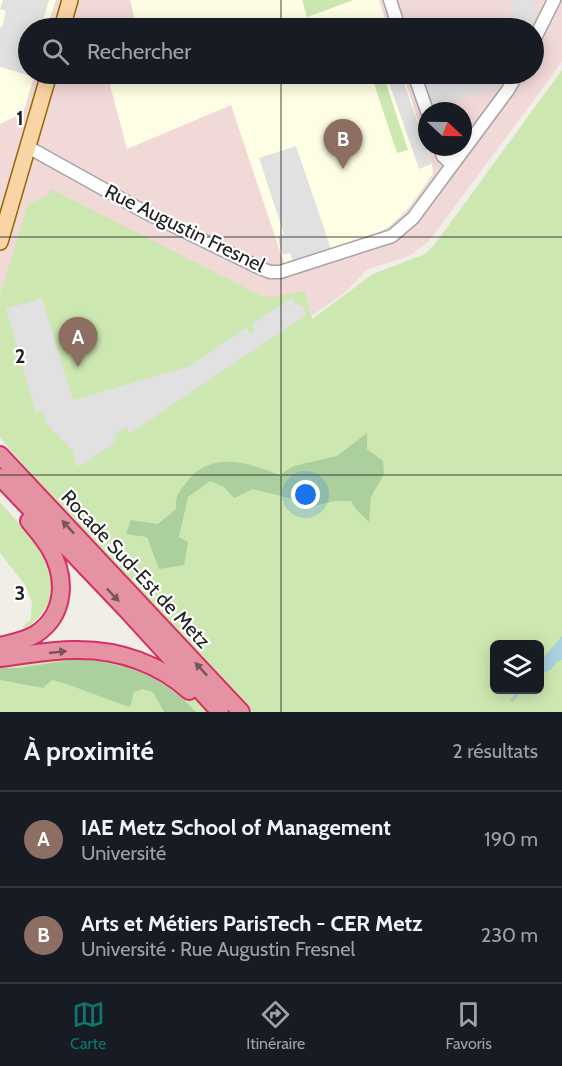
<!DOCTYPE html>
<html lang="fr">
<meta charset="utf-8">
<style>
:root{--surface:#171b24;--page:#20242c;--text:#f1f3f6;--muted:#9ea1a6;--line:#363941;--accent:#0f766e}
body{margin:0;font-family:Cabin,sans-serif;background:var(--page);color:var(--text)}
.controls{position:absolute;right:18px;bottom:18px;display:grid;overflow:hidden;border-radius:9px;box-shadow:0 3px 15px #0003}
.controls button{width:54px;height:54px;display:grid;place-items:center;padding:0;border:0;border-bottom:2px solid var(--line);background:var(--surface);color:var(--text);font:30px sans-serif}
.compass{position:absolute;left:418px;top:102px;width:54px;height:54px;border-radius:50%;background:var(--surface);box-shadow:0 3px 15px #0003;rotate:112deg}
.you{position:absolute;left:306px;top:495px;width:21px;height:21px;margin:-15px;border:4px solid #fff;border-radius:50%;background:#1a73e8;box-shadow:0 0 0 9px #1a73e833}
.badge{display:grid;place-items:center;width:39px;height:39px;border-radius:50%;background:var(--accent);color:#fff;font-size:20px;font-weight:700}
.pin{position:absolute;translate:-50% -50px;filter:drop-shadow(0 2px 3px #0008)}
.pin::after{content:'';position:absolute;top:32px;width:21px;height:18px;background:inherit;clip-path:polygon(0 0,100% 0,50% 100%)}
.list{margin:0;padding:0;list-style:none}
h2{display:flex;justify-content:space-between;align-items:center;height:78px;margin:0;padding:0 24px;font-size:26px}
h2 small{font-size:20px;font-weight:400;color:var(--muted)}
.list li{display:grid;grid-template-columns:39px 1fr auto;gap:18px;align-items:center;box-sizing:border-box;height:96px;padding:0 24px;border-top:2px solid var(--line)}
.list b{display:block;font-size:22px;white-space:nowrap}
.list p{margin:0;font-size:20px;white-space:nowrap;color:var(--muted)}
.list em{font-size:20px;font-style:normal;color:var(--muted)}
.icon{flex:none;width:33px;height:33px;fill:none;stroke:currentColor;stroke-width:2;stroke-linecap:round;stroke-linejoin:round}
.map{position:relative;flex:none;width:562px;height:712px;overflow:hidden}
.search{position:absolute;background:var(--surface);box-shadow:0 3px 15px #0003;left:18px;right:18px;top:18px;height:66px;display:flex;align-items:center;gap:15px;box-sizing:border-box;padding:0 21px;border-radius:33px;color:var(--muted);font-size:22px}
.sheet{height:270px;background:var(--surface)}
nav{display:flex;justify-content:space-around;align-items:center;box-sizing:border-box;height:84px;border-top:2px solid var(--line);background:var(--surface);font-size:16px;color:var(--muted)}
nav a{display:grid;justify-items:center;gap:3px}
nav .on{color:var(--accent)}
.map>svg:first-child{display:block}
</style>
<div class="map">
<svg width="562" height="712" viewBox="0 0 562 712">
<rect width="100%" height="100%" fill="#f1eee8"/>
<!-- commercial -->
<path fill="#f1d9d8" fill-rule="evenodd" d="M0,0H562V62L429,241L411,255L366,270L347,291L75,482L0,394ZM28,28H534V74H28ZM427,111H463V147H427Z"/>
<!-- education -->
<path fill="#fefee4" d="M0,0H56L47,28H28V74H35L23,113L0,124Z
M130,0H379L388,28H137Z
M142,74H403L432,164L433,174L408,209L391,225L379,233L285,266L231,105L127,149L110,85Z"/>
<!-- grass -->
<path fill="#cce8b0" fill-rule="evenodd" d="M302,0H354L307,17Z
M562,70V712H253L58,504L0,438V295L28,204L48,195L51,189L262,296L272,297L305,291L312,319L373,274L425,254L435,244ZM494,644H540V690H494Z
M371,74H383L408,150L397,153Z
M0,502C33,540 84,588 24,630L23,626L31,619L32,602L25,585L0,553Z
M78,649L178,681L209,712H0V658Z"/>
<!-- forest -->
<path fill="#accf9e" d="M367,433V449L383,461L384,474L371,497L369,522L356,509L351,501H335L317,505L253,489L234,498L224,487L210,481L188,497L179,537L188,542L184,565L159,569L147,537L126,534L131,520L158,524L176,509C175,498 178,493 185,484C209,450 247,462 279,475L294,466L337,456Z
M77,659C128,664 159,673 196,712H164L153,692L142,689L134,692L130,707C104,699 79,687 52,680L43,688L0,680V668H19Z"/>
<!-- parking -->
<path fill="#e1e1e1" d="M3,0H49L41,28H28V75L0,67V27H2L6,11L0,9Z
M511,0H536L535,13L528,28H503L513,6Z
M386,74H401L432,164L419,169Z
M422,74H506L500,86L433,107Z
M296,146L331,249L293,262L290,253L283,255L277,237L284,234L259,158Z
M293,297L295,304L303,307L306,315L129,434L127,427L115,434L116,442L83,464L76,466L72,449L47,424L43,411L36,413L6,309L42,298L73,400L188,367L247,327L249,334L255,331L252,324Z"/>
<!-- water -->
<path fill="#aad1dd" d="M562,636V660L558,661L550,670L540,674V662Z"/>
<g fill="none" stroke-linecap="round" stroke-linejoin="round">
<!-- stream -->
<path stroke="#aad1dd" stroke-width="3" d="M512,700L521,690"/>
<defs>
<path id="minor" d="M390,0L399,28
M534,40L554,0
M414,74L427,111
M28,147L143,211L260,268L270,272H280L392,236L413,218L508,90L517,74
M440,147L443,156L452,165"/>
<path id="major" d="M62,28L70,0
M0,242L49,74"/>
<path id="highway" d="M0,455L241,712
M0,477L126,609L220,712
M0,646C12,643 25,641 36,634C66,614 67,577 49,547C43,538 36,529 29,521
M0,658C26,655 53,649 79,650C119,650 160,664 189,691"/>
</defs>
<!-- minor casing -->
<use href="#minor" stroke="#a5a5a5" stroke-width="15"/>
<!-- major casing -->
<use href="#major" stroke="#986805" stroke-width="18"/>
<!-- highway casing -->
<use href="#highway" stroke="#d62e68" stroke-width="20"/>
<!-- minor -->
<use href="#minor" stroke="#fff" stroke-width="12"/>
<!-- major -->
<use href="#major" stroke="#f9d5a5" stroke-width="15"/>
<!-- highway -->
<use href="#highway" stroke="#e593a2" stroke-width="16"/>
</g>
<!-- one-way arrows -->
<defs><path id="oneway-solid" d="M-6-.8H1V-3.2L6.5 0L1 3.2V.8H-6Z" transform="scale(1.5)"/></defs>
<g fill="#79545b">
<use href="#oneway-solid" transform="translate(68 527) rotate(-133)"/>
<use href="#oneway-solid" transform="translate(113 595) rotate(46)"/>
<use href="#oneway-solid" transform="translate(58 652) rotate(-6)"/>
<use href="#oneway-solid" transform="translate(201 669) rotate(-133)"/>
</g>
<!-- grid -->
<path fill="none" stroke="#212121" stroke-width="1.5" stroke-opacity="0.55" d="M281,0V28M281,74V712M0,237H562M0,475H562"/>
<g text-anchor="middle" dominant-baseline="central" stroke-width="4.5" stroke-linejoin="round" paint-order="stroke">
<!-- street labels -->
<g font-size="20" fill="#212121" stroke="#fff">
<text transform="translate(185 228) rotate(26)">Rue Augustin Fresnel</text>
<text transform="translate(136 569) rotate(47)">Rocade Sud-Est de Metz</text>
</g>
</g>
<g font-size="20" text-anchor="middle" font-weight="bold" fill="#212121" stroke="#fff" stroke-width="4.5" stroke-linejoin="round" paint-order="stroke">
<text x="20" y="125">1</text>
<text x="20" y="363">2</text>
<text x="20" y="600">3</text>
</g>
</svg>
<div class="controls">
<button><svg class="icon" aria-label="layers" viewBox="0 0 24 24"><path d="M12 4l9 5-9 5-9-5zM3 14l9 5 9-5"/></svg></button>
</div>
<svg class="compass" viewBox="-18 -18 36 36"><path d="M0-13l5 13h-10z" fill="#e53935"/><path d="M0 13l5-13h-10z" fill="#9ea1a6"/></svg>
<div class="you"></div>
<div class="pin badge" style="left:78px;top:367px;background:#8d6e63">A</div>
<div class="pin badge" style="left:343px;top:169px;background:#8d6e63">B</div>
<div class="search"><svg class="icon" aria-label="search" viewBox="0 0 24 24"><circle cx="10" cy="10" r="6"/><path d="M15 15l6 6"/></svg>Rechercher</div>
</div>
<section class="sheet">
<h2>À proximité<small>2 résultats</small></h2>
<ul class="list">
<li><span class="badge" style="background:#8d6e63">A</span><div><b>IAE Metz School of Management</b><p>Université</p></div><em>190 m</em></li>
<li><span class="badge" style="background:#8d6e63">B</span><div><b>Arts et Métiers ParisTech - CER Metz</b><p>Université · Rue Augustin Fresnel</p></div><em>230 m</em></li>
</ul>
</section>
<nav>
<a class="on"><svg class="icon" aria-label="map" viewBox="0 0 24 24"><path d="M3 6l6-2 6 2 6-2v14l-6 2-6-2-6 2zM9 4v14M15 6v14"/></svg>Carte</a>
<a><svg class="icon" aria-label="directions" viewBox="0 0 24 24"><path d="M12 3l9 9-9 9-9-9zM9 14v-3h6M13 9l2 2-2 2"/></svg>Itinéraire</a>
<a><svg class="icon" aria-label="saved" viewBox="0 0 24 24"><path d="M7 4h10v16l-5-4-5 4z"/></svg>Favoris</a>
</nav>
